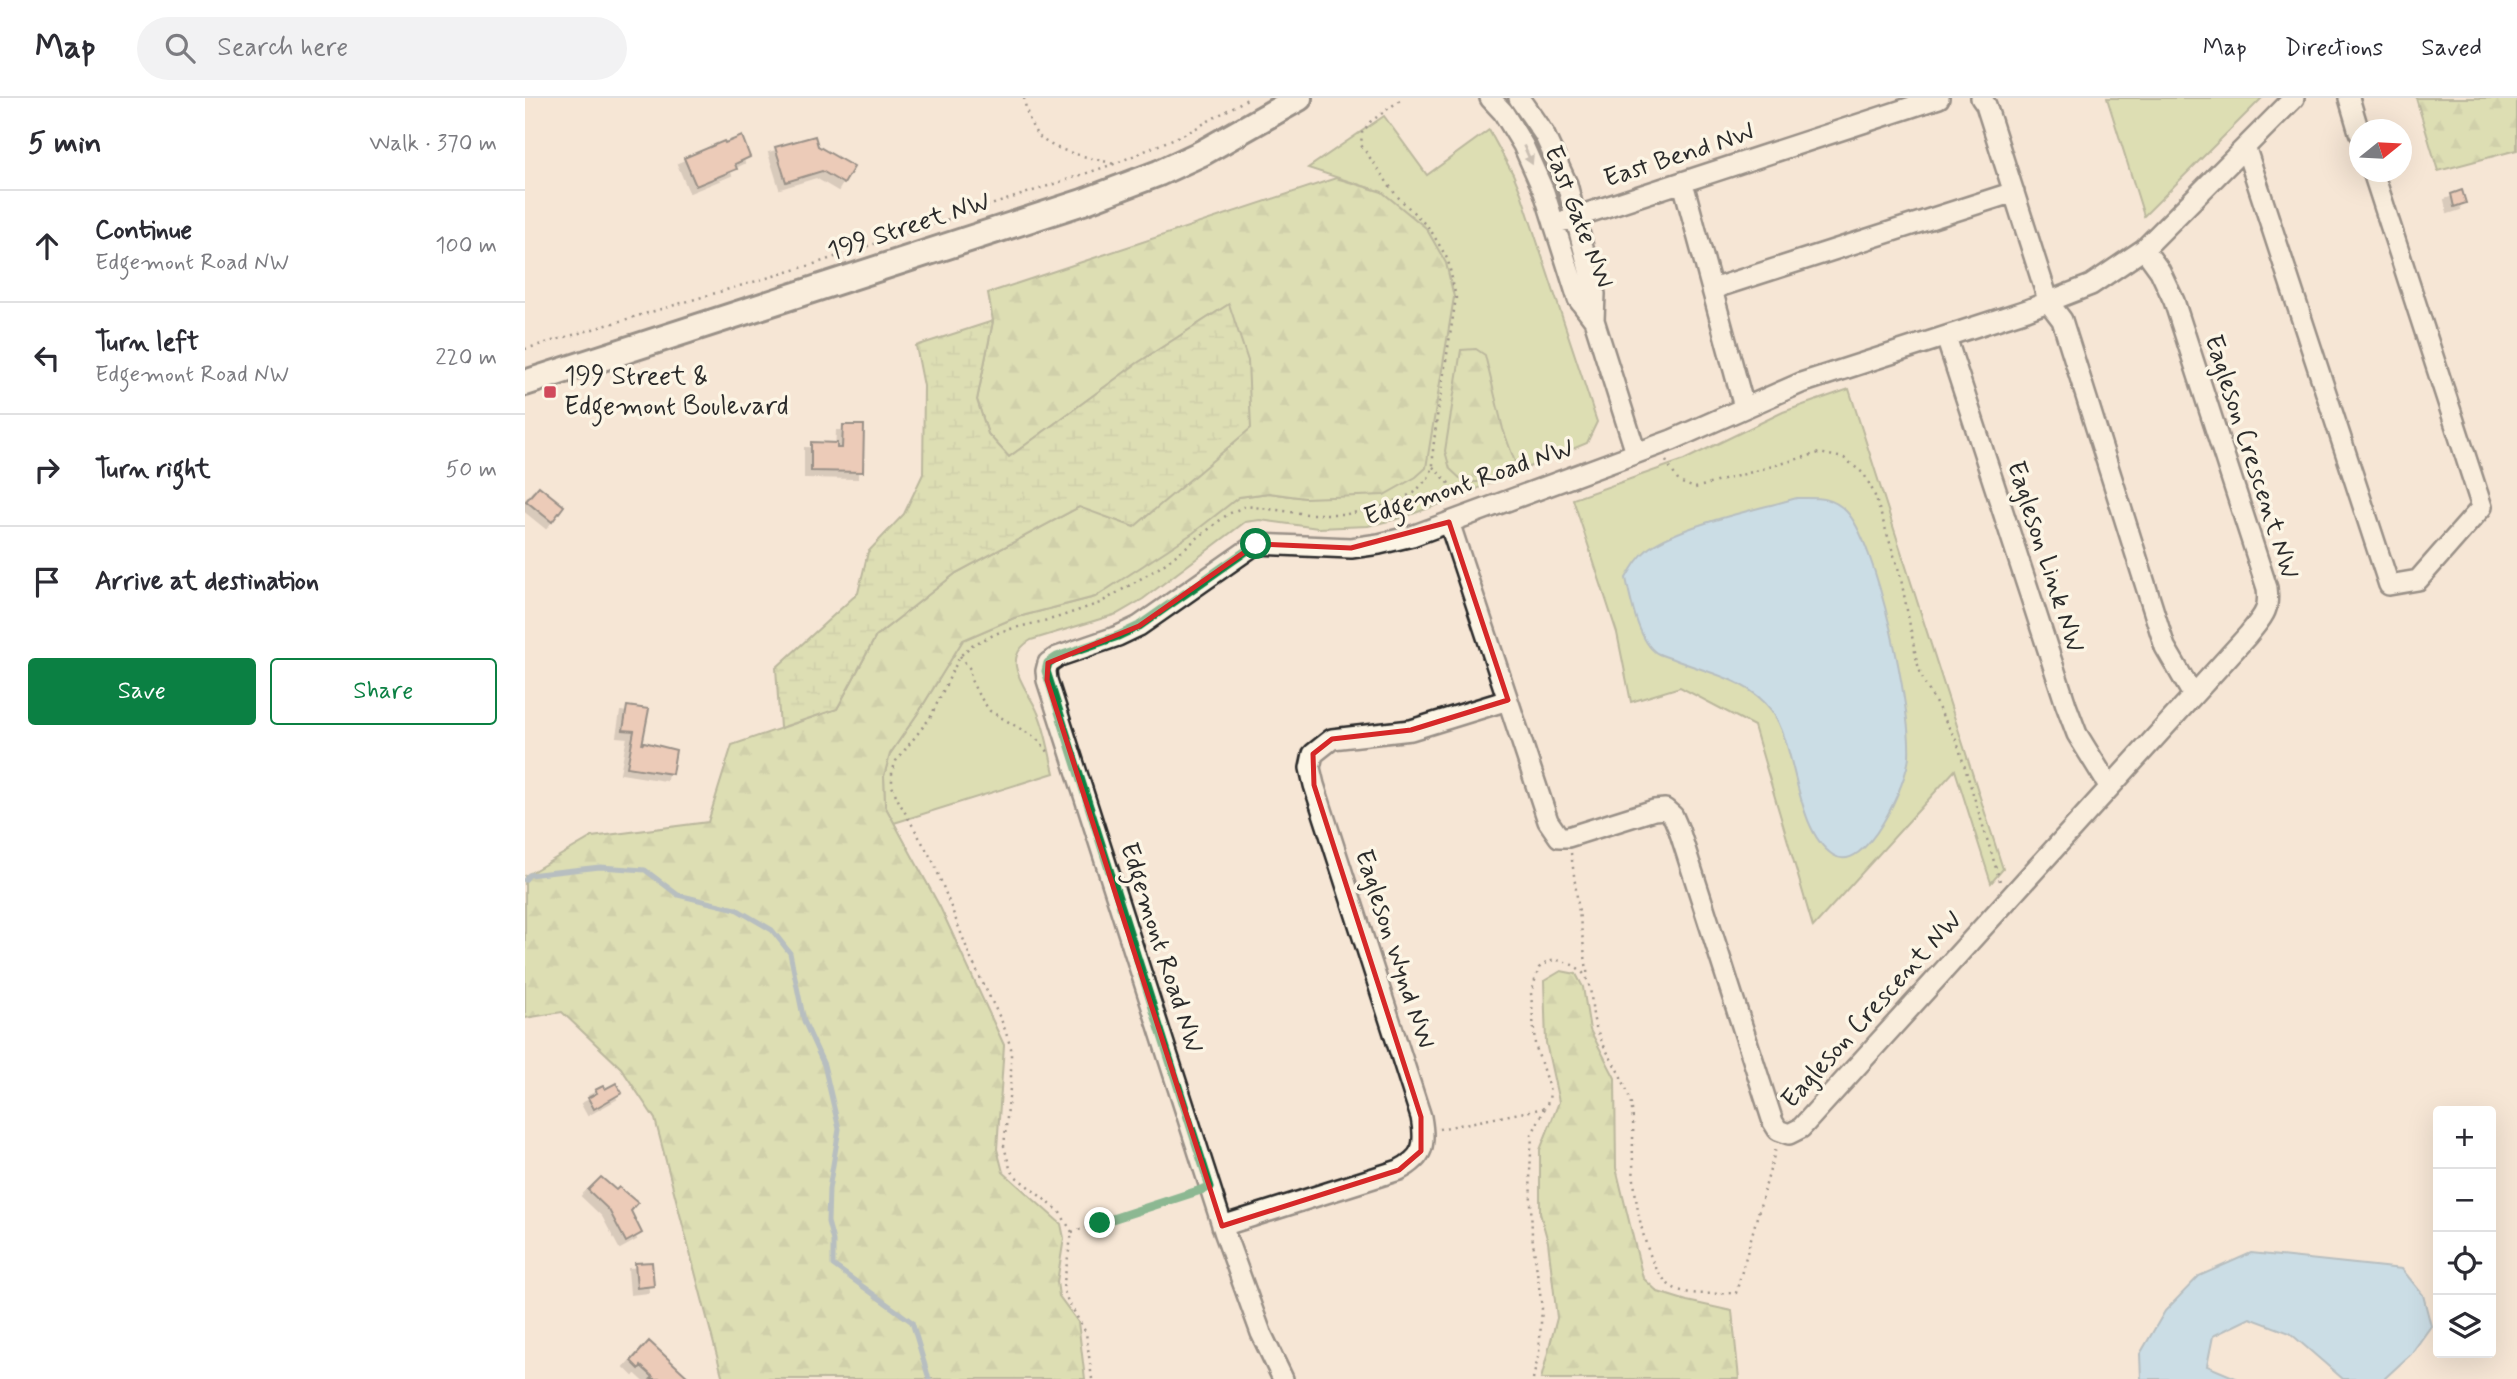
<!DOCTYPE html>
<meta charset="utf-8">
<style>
:root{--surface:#fff;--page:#f2f2f3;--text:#2b2b33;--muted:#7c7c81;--line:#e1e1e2;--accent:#0b8043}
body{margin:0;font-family:Mynerve,sans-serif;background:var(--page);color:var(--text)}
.controls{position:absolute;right:21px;bottom:21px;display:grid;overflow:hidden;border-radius:7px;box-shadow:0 7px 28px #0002}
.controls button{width:63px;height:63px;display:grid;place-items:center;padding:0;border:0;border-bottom:2px solid var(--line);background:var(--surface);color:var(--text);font:35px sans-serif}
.compass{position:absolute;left:1824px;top:21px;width:63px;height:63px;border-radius:50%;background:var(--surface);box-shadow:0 7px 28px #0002;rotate:72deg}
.stop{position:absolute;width:21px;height:21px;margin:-16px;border:5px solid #0b8043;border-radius:50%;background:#fff}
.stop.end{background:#0b8043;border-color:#fff;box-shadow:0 2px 7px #0008}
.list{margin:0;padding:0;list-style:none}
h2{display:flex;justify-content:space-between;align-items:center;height:91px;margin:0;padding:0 28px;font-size:30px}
h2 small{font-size:23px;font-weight:400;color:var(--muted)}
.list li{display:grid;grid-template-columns:46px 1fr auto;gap:21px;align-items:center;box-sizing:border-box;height:112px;padding:0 28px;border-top:2px solid var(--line)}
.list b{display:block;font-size:26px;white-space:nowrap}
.list p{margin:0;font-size:23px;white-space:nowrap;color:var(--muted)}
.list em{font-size:23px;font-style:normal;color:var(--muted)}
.actions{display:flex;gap:14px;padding:21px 28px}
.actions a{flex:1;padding:16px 0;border:2px solid var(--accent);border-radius:7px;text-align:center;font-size:24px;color:var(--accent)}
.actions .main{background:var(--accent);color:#fff}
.icon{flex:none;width:38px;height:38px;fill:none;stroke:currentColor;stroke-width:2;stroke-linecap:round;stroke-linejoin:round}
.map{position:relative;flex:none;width:1992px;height:1281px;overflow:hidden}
header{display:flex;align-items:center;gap:42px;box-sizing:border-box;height:98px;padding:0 35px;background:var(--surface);border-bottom:2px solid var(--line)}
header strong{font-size:33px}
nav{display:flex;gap:38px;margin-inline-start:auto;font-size:24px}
.search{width:490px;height:63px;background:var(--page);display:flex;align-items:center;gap:18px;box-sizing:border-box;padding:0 24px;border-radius:38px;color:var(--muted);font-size:26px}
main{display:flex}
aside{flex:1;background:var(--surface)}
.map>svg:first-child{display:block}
</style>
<header>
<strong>Map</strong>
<div class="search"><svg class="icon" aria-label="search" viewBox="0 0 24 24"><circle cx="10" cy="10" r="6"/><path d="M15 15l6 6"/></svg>Search here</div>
<nav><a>Map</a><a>Directions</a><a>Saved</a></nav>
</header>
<main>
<aside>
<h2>5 min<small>Walk · 370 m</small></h2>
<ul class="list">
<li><svg class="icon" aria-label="ahead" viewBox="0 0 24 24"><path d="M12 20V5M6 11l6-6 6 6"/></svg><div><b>Continue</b><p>Edgemont Road NW</p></div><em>100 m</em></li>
<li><svg class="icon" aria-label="left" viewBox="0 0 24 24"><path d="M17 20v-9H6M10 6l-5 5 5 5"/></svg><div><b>Turn left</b><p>Edgemont Road NW</p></div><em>220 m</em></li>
<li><svg class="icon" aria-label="right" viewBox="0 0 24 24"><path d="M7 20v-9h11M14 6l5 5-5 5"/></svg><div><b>Turn right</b></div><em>50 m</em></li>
<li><svg class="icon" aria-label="arrive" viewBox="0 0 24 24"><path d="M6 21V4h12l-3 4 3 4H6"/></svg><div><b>Arrive at destination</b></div></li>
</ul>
<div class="actions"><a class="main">Save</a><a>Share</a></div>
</aside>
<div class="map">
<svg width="1992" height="1281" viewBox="0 0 1992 1281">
<defs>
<pattern id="forest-firs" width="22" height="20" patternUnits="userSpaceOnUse" patternTransform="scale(1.75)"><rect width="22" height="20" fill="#bed48a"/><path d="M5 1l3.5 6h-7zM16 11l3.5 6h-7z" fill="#a3b677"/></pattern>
<pattern id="wetland-marsh" width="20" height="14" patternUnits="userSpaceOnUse" patternTransform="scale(1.75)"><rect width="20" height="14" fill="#bed48a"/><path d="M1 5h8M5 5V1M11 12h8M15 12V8" fill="none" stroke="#a3b677"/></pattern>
<filter id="shadow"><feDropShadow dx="-6" dy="6" stdDeviation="0" flood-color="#0004"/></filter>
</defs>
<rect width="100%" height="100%" fill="#f6e6d5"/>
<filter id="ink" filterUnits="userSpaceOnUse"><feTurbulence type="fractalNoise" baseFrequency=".0143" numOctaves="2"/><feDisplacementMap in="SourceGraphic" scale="14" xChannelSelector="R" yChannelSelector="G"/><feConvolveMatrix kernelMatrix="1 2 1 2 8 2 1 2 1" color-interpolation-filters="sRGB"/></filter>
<g filter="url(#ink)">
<!-- green -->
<path fill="#bed48a" stroke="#74805a" stroke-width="2" d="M1582,0H1737L1619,118Z
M859,18L902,77L964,32L988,76L996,95L1072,324L1062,345L915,406L876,420L843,428L793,430L735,422L720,424L618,501L592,516L506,542C472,562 504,592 513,615C521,633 524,655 529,675L369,725L360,708L359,678L365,656L395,612L438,542L489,520L570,499L714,399L744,395L780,400L924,223L929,199L857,94L783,70Z
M1324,291L1478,771L1466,785L1430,672L1288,829L1229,628L1155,589L1106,604L1092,535L1048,401L1159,362L1258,314Z"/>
<!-- forest -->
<path fill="url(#forest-firs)" stroke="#74805a" stroke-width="2" d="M1891,0H1992V52L1913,73Z
M811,80L857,94L901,130L921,165L929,199L901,370L891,379L859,397L780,400L744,395L714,399L668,435L570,499L489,520L438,542L395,612L365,656L359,678L360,708L415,809L479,947L472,1051L478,1074L536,1126L539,1140L532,1184L534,1198L553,1224L560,1281H198L130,1021L96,970L37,914L0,920V778L67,739L183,724L207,647L312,611L351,538L431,475L554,409L704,206L611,266L484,359L463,336L452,302L468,223L463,195Z
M951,251L960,257L978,331L991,367C976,382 960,385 939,384L925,371L920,353L936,252Z
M1036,873L1051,876L1058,889L1065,932L1090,980L1091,1070L1118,1180L1133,1194L1162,1203L1207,1213L1214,1281H1016L1032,1220L1023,1144L1015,1115V1052L1034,1004L1021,945L1019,883Z"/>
<!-- wetland -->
<path fill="url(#wetland-marsh)" stroke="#74805a" stroke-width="2" d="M704,206L723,263L726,330L609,429L554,409L431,475L351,538L312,611L255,630L251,570L333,495L343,454L379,416L398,376L399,288L391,248L468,223L452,302L463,336L484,359L611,266Z"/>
<!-- water -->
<path fill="#97d2f8" stroke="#6c8fa6" stroke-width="2" d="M1272,400C1293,400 1306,398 1321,413C1352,444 1387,613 1384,658C1383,682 1341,779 1308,757C1269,731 1273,648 1246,612C1223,581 1182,575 1148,561C1143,559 1133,557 1129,553C1113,540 1105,499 1101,480C1108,468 1114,458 1124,450C1159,426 1230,412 1272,400Z
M1726,1155L1877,1171L1898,1197L1906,1228L1886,1256L1859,1281H1818L1765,1235L1725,1220L1688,1238L1682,1268L1713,1281H1616L1615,1256L1640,1213L1674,1178Z"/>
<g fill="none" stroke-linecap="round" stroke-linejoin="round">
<!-- stream -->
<path stroke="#6c8fa6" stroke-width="5" d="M0,782L4,777L75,769L120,772L153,797L211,811L247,832L265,855L279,923L299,967L314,1031L304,1091L303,1124L308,1143V1167L387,1224L404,1281"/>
</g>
<!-- building -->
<path fill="#dfaa94" stroke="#2b2b2b" stroke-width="2" filter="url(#shadow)" d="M217,38L225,59L210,66L212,71L171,88L159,60L199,43L200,45Z
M290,38L293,48L329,69L319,86L297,73L261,84L250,49Z
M1937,92L1941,105L1929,109L1926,96Z
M318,327H339L338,374L286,373V344L312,345V350H317Z
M14,388L39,408L27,424L1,403Z
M102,608L124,611L117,647L119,644L151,652L147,676L102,669L109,633L98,632Z
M91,985L97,995L69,1011L63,1000L72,995L70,992L78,988L80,991Z
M76,1079L91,1092L94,1089L113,1105L106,1113L117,1135L101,1144L84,1112L63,1092Z
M127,1164L129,1188L112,1190L110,1165Z
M124,1243L165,1281H126L128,1279L116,1268L114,1271L106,1263Z"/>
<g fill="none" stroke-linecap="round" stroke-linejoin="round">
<defs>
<path id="minor" d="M965,0L978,14L998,47L1019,94L1053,201L1069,222
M994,0L1019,36L1042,86L1070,196L1069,222L1111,355
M1456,0L1461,7L1524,205L1537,222L1640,549L1668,597
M1824,0L1834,34
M1721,51L1864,487L1893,482L1957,409L1848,74
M1158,85L1219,309
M1029,126L1414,0
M1187,191L1489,94
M1421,239L1541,607L1552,636L1584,688
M924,424L1023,723L1034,739H1043L1129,712L1140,711L1148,718L1154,732L1248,1024L1253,1032L1264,1036L1276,1030L1723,537C1737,519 1745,514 1742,490L1649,203L1635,173L1619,151
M697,1128L874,1072C899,1059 901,1047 896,1019L789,687L785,670L788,656L807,641L886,632L983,602
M758,1281L736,1235L700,1136L522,582L521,573L523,565L532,559L593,538L614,528L731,446L826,450L854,446L887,438L1147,342L1276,285L1502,212L1566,187L1619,151L1769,0"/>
<path id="major" d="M0,285L558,104L634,75L677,55L774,0"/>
</defs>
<!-- minor casing -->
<use href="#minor" stroke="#2b2b2b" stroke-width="24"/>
<!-- major casing -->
<use href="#major" stroke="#2b2b2b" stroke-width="30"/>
<!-- path -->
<path stroke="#2b2b2b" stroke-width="2.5" stroke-dasharray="2 5" stroke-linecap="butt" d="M499,0C501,13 506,32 516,40C531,54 569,60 589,66
M0,251L286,167L589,66L664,34L724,0
M1141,363L1154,384L1170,390L1294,355L1319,360L1339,376L1349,395L1375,476L1392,564L1398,582L1432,644L1475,783
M908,369L923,384L933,403
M435,558L445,571L446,582L453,596L465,613L511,640L526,657
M1046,755L1063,880
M914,1031L1020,1010
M547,1134L667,1095
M567,1281L561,1235L542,1201L538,1190L547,1134L534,1113L490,1078L485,1070L479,1048L486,981V950L478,926L446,861L409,765L374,704L367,688V674L371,663L405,620L435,558L447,547L477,533L531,520L575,505L637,468L703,416L721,408L782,416H822L853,410L889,395L903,380L908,369V352L912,319L931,200L923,162L905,131L871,97L836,47L837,35L845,24L878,0
M1008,1281L1014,1255L1017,1210L1007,1137L1005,1074L1007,1036L1024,1002L1025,994L1010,946L1006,895L1014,870C1024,862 1031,860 1043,865C1074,877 1062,904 1071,929C1080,956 1100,978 1106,1006C1110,1025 1107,1046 1108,1065C1109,1099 1118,1162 1143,1186C1159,1200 1191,1195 1211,1195L1251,1050"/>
<!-- minor -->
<use href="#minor" stroke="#fcf5e5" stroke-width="19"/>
<!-- major -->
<use href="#major" stroke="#fcf5e5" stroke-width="24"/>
</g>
<!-- one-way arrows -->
<defs><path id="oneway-solid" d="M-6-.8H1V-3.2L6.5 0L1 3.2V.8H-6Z" transform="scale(1.75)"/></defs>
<use fill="#949088" href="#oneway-solid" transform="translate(1003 57) rotate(65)"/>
</g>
<g fill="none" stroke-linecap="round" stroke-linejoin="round" filter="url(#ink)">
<!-- route -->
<path stroke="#0b8043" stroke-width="9" d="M575,1125L685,1089L521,573L523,565L532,559L593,538L614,528L731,446"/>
</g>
<!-- marked area -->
<path d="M0 0H1992V1281H0ZM924,424L983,602L886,632L807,641L788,656L789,687L896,1019V1053L874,1072L697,1128L522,582L523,565L614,528L731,446L826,450Z" fill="#f6e6d5" fill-opacity=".55" fill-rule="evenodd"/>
<path fill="none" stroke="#d62828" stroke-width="5" stroke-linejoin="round" d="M924,424L983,602L886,632L807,641L788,656L789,687L896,1019V1053L874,1072L697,1128L522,582L523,565L614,528L731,446L826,450Z"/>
<!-- markers -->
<rect fill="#d1495b" stroke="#fcf5e5" stroke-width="2.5" x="18" y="287" width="14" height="14" rx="3.5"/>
<g text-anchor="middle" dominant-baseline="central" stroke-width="7" stroke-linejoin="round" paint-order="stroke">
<!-- street labels -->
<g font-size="26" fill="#2b2b2b" stroke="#fcf5e5">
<text transform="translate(1154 58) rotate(-18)">East Bend NW</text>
<text transform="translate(1053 119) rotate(69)">East Gate NW</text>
<text transform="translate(384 129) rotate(-18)">199 Street NW</text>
<text transform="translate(1726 359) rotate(72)">Eagleson Crescent NW</text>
<text transform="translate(944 385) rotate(-19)">Edgemont Road NW</text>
<text transform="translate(1520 459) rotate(72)">Eagleson Link NW</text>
<text transform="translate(636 850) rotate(72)">Edgemont Road NW</text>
<text transform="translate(869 851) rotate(72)">Eagleson Wynd NW</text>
<text transform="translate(1347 912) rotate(-48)">Eagleson Crescent NW</text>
</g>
<!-- poi labels -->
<g font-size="26" fill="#2b2b2b" stroke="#fcf5e5" text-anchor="start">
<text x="39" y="279">199 Street &amp;<tspan x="39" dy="30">Edgemont Boulevard</tspan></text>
</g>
</g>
</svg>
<div class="controls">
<button>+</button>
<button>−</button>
<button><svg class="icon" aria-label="locate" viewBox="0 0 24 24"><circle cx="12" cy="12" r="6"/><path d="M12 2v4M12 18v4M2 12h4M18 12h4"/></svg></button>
<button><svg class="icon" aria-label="layers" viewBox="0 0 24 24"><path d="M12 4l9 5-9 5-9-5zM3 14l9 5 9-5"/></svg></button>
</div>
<svg class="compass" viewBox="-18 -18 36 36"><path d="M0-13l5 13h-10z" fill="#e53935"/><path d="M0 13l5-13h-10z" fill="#7c7c81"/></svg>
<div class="stop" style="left:731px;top:446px"></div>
<div class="stop end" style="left:575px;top:1125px"></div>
</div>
</main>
